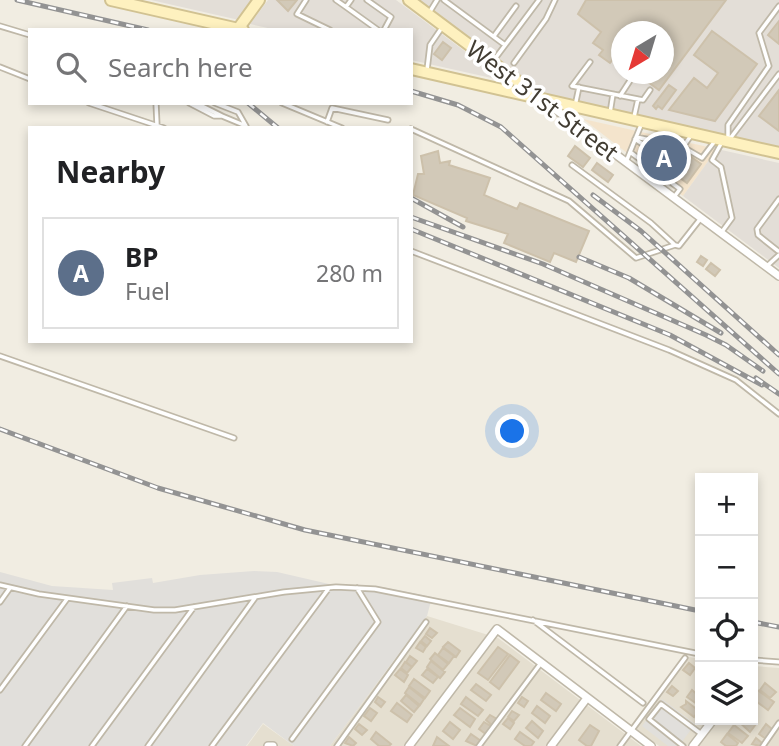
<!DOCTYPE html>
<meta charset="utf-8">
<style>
:root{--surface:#fff;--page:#f2f2f2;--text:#202124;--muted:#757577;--line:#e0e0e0;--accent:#f83c12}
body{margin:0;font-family:"Noto Sans",sans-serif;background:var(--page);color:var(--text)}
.controls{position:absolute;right:21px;bottom:21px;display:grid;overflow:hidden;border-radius:0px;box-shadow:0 4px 10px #0003}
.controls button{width:63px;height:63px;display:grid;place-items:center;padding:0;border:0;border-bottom:2px solid var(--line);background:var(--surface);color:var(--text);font:35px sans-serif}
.compass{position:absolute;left:611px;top:21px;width:63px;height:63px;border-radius:50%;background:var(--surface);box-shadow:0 4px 10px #0003;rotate:218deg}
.you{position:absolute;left:513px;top:432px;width:24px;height:24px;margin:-18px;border:5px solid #fff;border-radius:50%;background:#1a73e8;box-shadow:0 0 0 10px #1a73e833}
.badge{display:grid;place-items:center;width:46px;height:46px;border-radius:50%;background:var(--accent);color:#fff;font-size:23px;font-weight:700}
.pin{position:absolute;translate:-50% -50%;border:4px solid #fff;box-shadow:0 2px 7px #0006}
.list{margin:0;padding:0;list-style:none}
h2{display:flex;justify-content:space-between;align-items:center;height:91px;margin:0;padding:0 28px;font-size:30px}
h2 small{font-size:23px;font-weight:400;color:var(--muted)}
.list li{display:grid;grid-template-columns:46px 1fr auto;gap:21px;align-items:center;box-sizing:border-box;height:112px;margin:0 14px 14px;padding:0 14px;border:2px solid var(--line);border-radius:0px}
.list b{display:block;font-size:26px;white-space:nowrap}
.list p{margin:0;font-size:23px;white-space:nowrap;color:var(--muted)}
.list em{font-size:23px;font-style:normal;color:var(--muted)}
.icon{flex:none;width:38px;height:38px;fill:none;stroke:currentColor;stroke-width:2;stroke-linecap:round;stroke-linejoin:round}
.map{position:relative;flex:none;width:779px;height:746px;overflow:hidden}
.search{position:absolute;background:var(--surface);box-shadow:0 4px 10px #0003;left:28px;top:28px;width:385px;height:77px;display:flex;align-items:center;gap:18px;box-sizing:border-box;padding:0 24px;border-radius:0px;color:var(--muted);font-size:26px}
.panel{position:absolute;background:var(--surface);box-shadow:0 4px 10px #0003;left:28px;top:126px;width:385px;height:217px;border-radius:0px}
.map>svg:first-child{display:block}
</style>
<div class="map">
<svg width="779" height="746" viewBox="0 0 779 746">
<rect width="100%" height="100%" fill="#f1ede2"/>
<!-- residential -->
<path fill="#e5dfd0" d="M427,616L498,638L641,746H330Z
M684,656L700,659V720H753V666L779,668V746H659L631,725Z
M263,724L294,746H247Z"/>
<!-- commercial -->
<path fill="#f4e4cc" d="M583,119L717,149L683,196Z"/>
<!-- industrial -->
<path fill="#e3ded7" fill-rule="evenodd" d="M151,0H254L239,20Z
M268,0H396L505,81L411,60V30H277L250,24Z
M411,0H779V151L541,97ZM622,32H664V74H622Z
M717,149L779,163V268L683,196Z"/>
<!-- parking -->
<path fill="#e1dfdb" d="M254,571L277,572L329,584L383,587L432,597L427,616L330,746H294L263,723L246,746H0V572L52,586L113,590L112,583L152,578L153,583L200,575Z
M662,699L695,724L679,746H668L642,726Z"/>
<!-- building -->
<path fill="#d2c9b8" stroke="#cdc1ab" stroke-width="2" d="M277,0H297L288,11Z
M586,0H726L659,90L637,74H664V32H622V62L615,57L610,63L599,55L603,50L593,43L601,32L578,14Z
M779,21V44L768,35Z
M712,31L757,64L715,121L669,110L694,78L707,88L718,73L694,55Z
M443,42L451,48L442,60L434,54Z
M669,85L676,90L662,109L658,106L656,109L653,106Z
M779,90V131L759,116Z
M666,143L684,156L672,172L664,166L660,172L644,160L654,147L659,151Z
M575,146L590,158L583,167L568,156Z
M438,151L440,163L450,161L449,165L490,178L484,195L517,209L520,203L589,231L576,262L554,253L550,262L504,243L508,234L466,221L467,218L413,195L418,174H424L421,156Z
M686,153L701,164L687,183L672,172Z
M597,163L613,175L608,182L592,170Z
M701,256L707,260L703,266L697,262Z
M711,263L720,270L715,276L706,269Z
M430,628L437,633L432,638L426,634Z
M425,636L431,641L427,646L421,641Z
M420,642L426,647L423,652L416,648Z
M448,642L460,651L456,657L443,647Z
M498,647L508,654L488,680L478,673Z
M443,648L454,656L449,663L438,655Z
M435,653L448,664L443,670L430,659Z
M510,655L519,662L499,689L490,682Z
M410,656L417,661L412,667L406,662Z
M431,661L445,672L440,678L427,667Z
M405,662L412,667L407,673L401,668Z
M689,663L695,668L690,675L683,670Z
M400,669L408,675L404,682L395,675Z
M427,669L438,677L433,683L422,675Z
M414,679L430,691L425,698L409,686Z
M765,683L776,692L770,698L760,690Z
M476,684L491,695L486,701L471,690Z
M672,686L678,691L673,696L667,692Z
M409,687L424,699L420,705L405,693Z
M756,689L774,702L768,710L753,699Z
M692,690L700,697V706L687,697Z
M546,693L561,704L556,711L541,700Z
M406,695L419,706L414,712L401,701Z
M378,697L385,702L381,707L375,702Z
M466,697L483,710L478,716L461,704Z
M522,697L528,701L524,707L518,703Z
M686,701L699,711L694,717L681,707L686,704Z
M397,703L412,715L407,722L391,711Z
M537,706L550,716L545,723L532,713Z
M370,708L377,713L371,721L364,716Z
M460,708L475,719L470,727L454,715Z
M512,711L519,715L514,721L508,717Z
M490,715L497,719L492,725L486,720Z
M508,718L514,723L510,729L503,724Z
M737,720H750L756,724L750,732Z
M532,721L543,731L538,738L526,728Z
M450,722L460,730L453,739L443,731Z
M484,722L492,727L487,735L479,729Z
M359,724L367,730L362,735L355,729Z
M766,724L773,730L766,739L759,734Z
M590,725L599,731L591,746H587L579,740Z
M734,725L748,736L742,743L728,733Z
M376,732L391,744L389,746H379L371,739Z
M520,732L534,742L531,746H525L515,739Z
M471,734L481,741L477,746L466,741Z
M727,734L738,743L736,746H726L721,742Z
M349,737L356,743L353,746L345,743Z
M437,737L449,746H433Z
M756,738L762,743L760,746L752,744Z"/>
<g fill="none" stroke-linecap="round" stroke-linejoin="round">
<defs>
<path id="lane" d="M306,0L297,14L330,30
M336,0L346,7L351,0
M367,0L391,17L384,30
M444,0L505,45
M346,7L378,30
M429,13L437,0
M0,26L30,35
M494,36L516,6
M494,60L539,0
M590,62L572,86L643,100L650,90
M514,63L546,19L555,0
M0,67L30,79
M427,70L430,45L443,26
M620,96L633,76
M89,103L164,128
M156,103L157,125
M189,103L214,116H222L196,103
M215,103L238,112L246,126L222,116
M282,103L342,128
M575,106L579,87
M610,113L613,94
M634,117L638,99
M327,122L332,108L388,120
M411,129L569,201L636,258L675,245
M692,134L683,147L702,158L715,141
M636,137L683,147L679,154
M635,139L647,147H662
M728,139V125L769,66L759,33L779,6
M729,140L779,74
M630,152L680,189L674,197
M626,162L641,125
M572,165L651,223L675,245L679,246L701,218
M721,233L732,218L721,167L712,160L722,142
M411,251L669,350L736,380L779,414
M778,251L758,235L757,229L779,199
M767,266L779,255
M0,356L234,438
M0,585L39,594L154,610H175L284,592L336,587L375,589L700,654
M0,602L10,588
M533,620L643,703
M753,660L779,662
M0,690L67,599
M292,739L378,622L357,588
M25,746L127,606
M92,746L194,607
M148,746L255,598
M212,746L329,588
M337,746L426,622
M479,746L541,663
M620,746L685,658
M683,746L649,719L661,704L700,733
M763,746L779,723"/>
<path id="street" d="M544,101L779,276
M268,746H273
M409,746L497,629L651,746
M551,746L587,698
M693,746L713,720"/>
<path id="secondary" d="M111,0L243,30
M409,0L536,95
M238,29L259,0
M411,69L779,153"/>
</defs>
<!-- lane casing -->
<use href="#lane" stroke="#bfb8a8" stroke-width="7"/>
<!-- street casing -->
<use href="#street" stroke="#bfb8a8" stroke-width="10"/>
<!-- secondary casing -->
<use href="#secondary" stroke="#d1c292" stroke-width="14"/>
<!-- lane -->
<use href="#lane" stroke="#fff" stroke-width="3.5"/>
<!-- street -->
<use href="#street" stroke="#fff" stroke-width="7"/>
<!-- secondary -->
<use href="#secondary" stroke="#fef1bf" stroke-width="10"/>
<defs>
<path id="rail" d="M17,0L148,30
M411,91L458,105L501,127L779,374
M248,103L278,128
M593,195L641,231L779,355
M411,198L463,227
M411,217L543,264L706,335L726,345L763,371
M411,229L670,335L762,385
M579,257L629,278L721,333
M756,378L779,394
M0,429L158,488L305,530L700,611
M753,622L779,627"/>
</defs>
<!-- rail casing -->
<use href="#rail" stroke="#939393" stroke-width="5"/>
<!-- rail -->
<use href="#rail" stroke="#fff" stroke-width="2.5" stroke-dasharray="8" stroke-linecap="butt"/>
</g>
<g text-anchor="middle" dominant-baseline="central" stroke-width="7" stroke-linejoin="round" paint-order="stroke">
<!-- street labels -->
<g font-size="24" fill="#423d33" stroke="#fff">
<text transform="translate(543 100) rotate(37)">West 31st Street</text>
</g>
</g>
</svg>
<div class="controls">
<button>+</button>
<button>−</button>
<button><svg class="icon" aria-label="locate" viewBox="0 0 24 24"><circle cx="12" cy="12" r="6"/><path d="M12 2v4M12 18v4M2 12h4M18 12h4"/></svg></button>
<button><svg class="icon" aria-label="layers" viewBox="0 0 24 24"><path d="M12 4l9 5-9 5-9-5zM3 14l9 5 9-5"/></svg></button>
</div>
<svg class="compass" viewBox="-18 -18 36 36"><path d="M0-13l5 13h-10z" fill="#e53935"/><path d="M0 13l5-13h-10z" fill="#757577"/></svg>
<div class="you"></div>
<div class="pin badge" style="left:664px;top:158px;background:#5c6f8a">A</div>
<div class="search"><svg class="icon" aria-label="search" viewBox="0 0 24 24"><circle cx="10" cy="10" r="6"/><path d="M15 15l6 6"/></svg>Search here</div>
<section class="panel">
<h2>Nearby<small></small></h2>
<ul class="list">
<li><span class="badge" style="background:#5c6f8a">A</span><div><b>BP</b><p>Fuel</p></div><em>280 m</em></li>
</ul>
</section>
</div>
